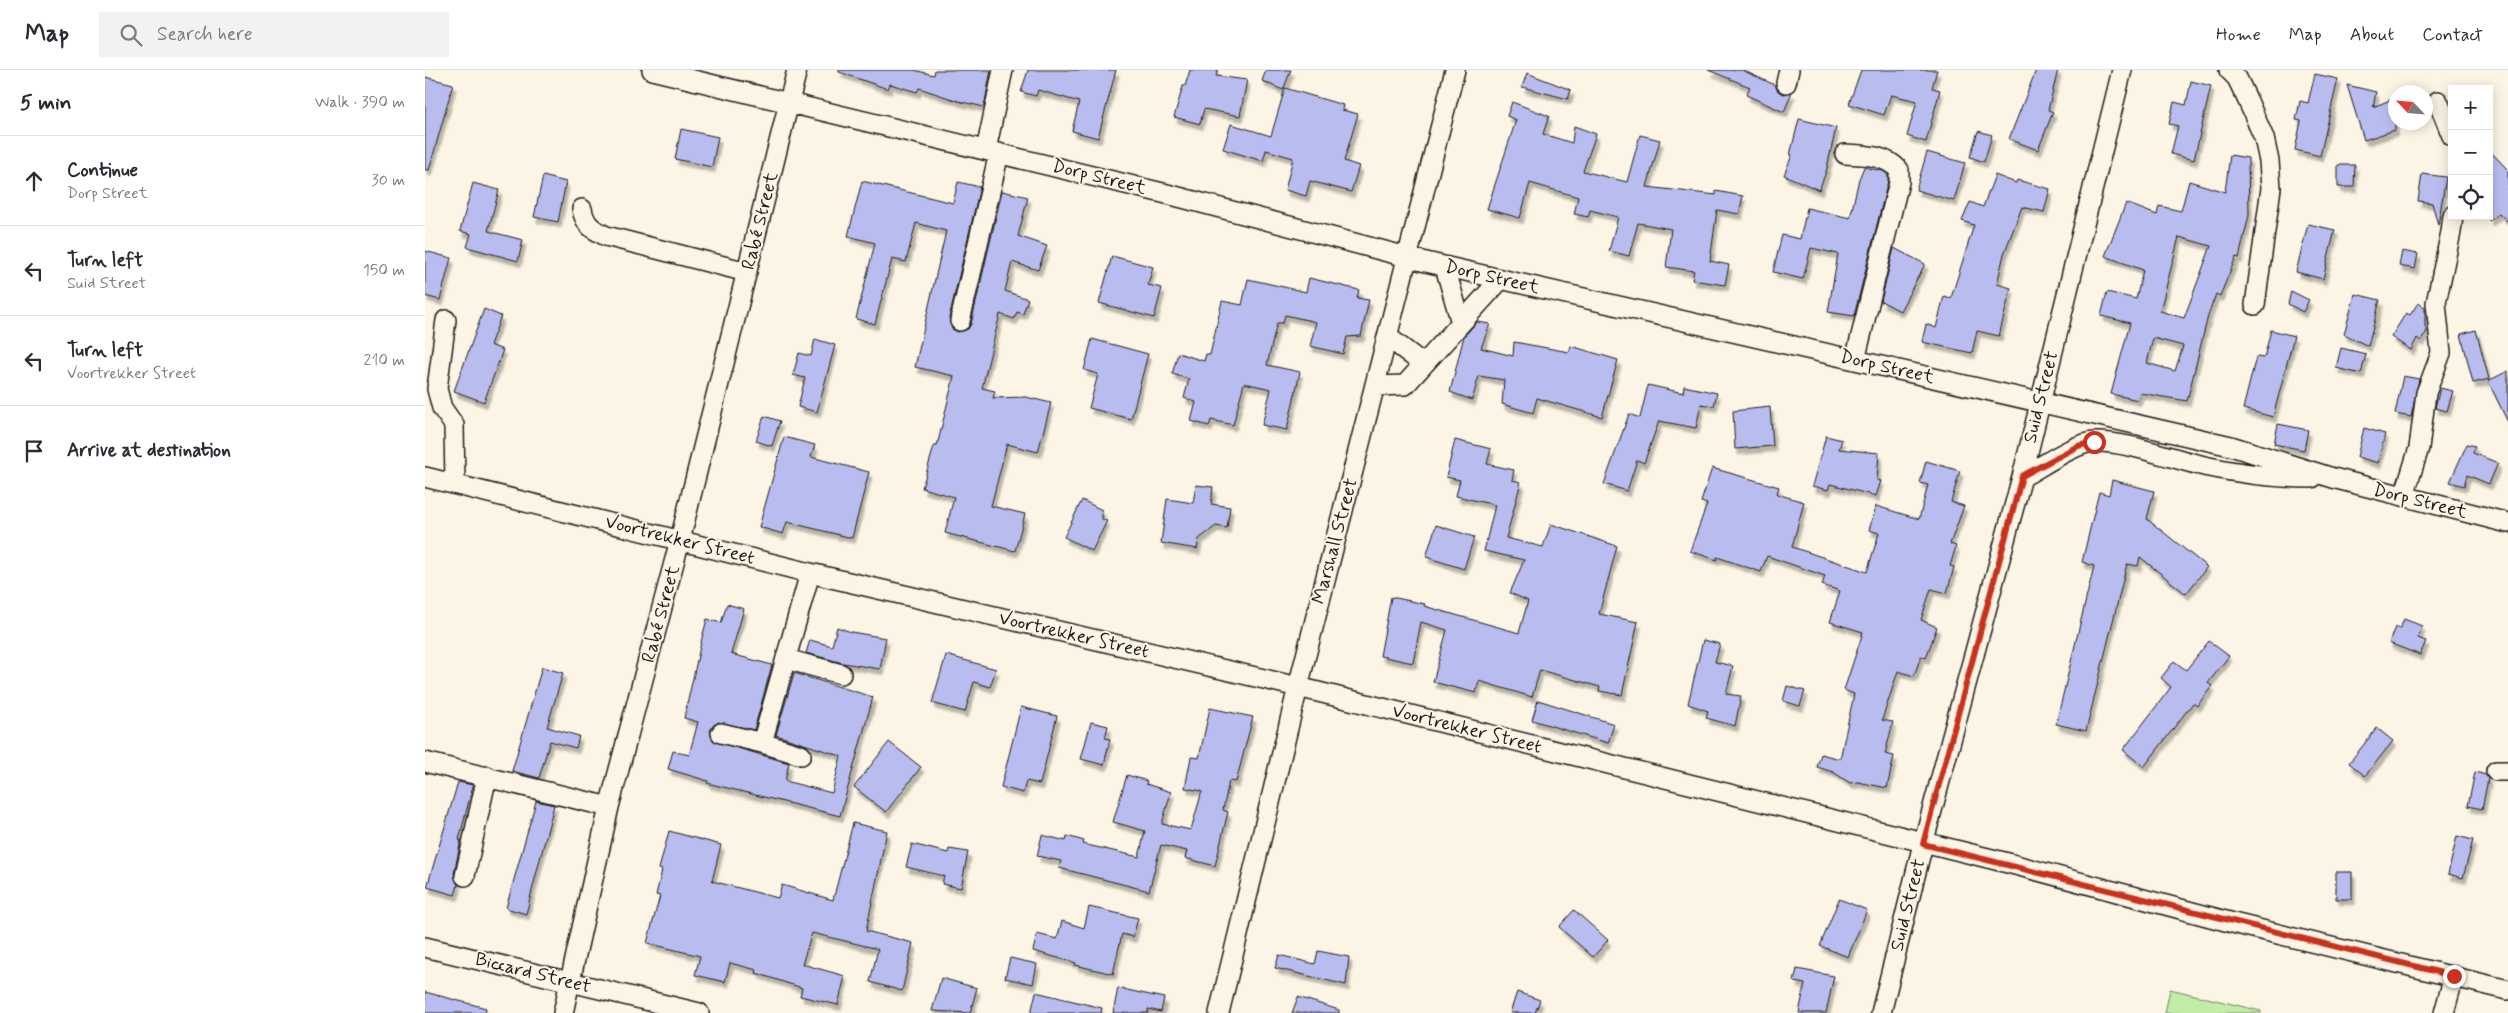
<!DOCTYPE html>
<meta charset="utf-8">
<style>
:root{--surface:#fff;--page:#f2f2f3;--text:#2b2b33;--muted:#7c7c81;--line:#e1e1e2}
body{margin:0;font-family:Mynerve,sans-serif;background:var(--page);color:var(--text)}
.controls{position:absolute;right:15px;top:15px;display:grid;overflow:hidden;border-radius:0px;box-shadow:0 2px 12px #0003}
.controls button{width:45px;height:45px;display:grid;place-items:center;padding:0;border:0;border-bottom:1px solid var(--line);background:var(--surface);color:var(--text);font:25px sans-serif}
.compass{position:absolute;left:1963px;top:15px;width:45px;height:45px;border-radius:50%;background:var(--surface);box-shadow:0 2px 12px #0003;rotate:296deg}
.stop{position:absolute;width:15px;height:15px;margin:-11px;border:4px solid #c8321e;border-radius:50%;background:#fff}
.stop.end{background:#c8321e;border-color:#fff;box-shadow:0 1px 5px #0008}
.list{margin:0;padding:0;list-style:none}
h2{display:flex;justify-content:space-between;align-items:center;height:65px;margin:0;padding:0 20px;font-size:21px}
h2 small{font-size:16px;font-weight:400;color:var(--muted)}
.list li{display:grid;grid-template-columns:32px 1fr auto;gap:15px;align-items:center;box-sizing:border-box;height:90px;padding:0 20px;border-top:1px solid var(--line)}
.list b{display:block;font-size:19px;white-space:nowrap}
.list p{margin:0;font-size:16px;white-space:nowrap;color:var(--muted)}
.list em{font-size:16px;font-style:normal;color:var(--muted)}
.icon{flex:none;width:28px;height:28px;fill:none;stroke:currentColor;stroke-width:2;stroke-linecap:round;stroke-linejoin:round}
.map{position:relative;flex:none;width:2083px;height:943px;overflow:hidden}
header{display:flex;align-items:center;gap:30px;box-sizing:border-box;height:70px;padding:0 25px;background:var(--surface);border-bottom:1px solid var(--line)}
header strong{font-size:24px}
nav{display:flex;gap:28px;margin-inline-start:auto;font-size:18px}
.search{width:350px;height:45px;background:var(--page);display:flex;align-items:center;gap:12px;box-sizing:border-box;padding:0 18px;border-radius:0px;color:var(--muted);font-size:19px}
main{display:flex}
aside{flex:1;background:var(--surface)}
.map>svg:first-child{display:block}
</style>
<header>
<strong>Map</strong>
<div class="search"><svg class="icon" aria-label="search" viewBox="0 0 24 24"><circle cx="10" cy="10" r="6"/><path d="M15 15l6 6"/></svg>Search here</div>
<nav><a>Home</a><a>Map</a><a>About</a><a>Contact</a></nav>
</header>
<main>
<aside>
<h2>5 min<small>Walk · 390 m</small></h2>
<ul class="list">
<li><svg class="icon" aria-label="ahead" viewBox="0 0 24 24"><path d="M12 20V5M6 11l6-6 6 6"/></svg><div><b>Continue</b><p>Dorp Street</p></div><em>30 m</em></li>
<li><svg class="icon" aria-label="left" viewBox="0 0 24 24"><path d="M17 20v-9H6M10 6l-5 5 5 5"/></svg><div><b>Turn left</b><p>Suid Street</p></div><em>150 m</em></li>
<li><svg class="icon" aria-label="left" viewBox="0 0 24 24"><path d="M17 20v-9H6M10 6l-5 5 5 5"/></svg><div><b>Turn left</b><p>Voortrekker Street</p></div><em>210 m</em></li>
<li><svg class="icon" aria-label="arrive" viewBox="0 0 24 24"><path d="M6 21V4h12l-3 4 3 4H6"/></svg><div><b>Arrive at destination</b></div></li>
</ul>
</aside>
<div class="map">
<svg width="2083" height="943" viewBox="0 0 2083 943">
<defs>
<filter id="shadow"><feDropShadow dx="3" dy="5.5" stdDeviation="1" flood-color="#0004"/></filter>
</defs>
<rect width="100%" height="100%" fill="#fcf5e5"/>
<filter id="ink" filterUnits="userSpaceOnUse"><feTurbulence type="fractalNoise" baseFrequency=".02" numOctaves="2"/><feDisplacementMap in="SourceGraphic" scale="10" xChannelSelector="R" yChannelSelector="G"/><feConvolveMatrix kernelMatrix="1 2 1 2 8 2 1 2 1" color-interpolation-filters="sRGB"/></filter>
<g filter="url(#ink)">
<!-- green -->
<path fill="#c2eca8" stroke="#6f8462" d="M1745,919L1836,941V943H1740Z"/>
<!-- building -->
<path fill="#b9bcee" stroke="#1c1c1c" fill-rule="evenodd" filter="url(#shadow)" d="M414,0H489L509,5L510,0H566L559,37L533,31L494,18L492,22L465,14L463,19L414,2Z
M603,0H691L673,68L647,61L654,32L613,20L611,26L596,22Z
M765,0H793L791,6L822,10L815,46L779,39L775,54L749,47L758,16H760Z
M841,0H866L858,20L837,11Z
M1283,0H1317L1350,15L1353,21L1358,24L1367,22L1359,42L1321,25L1325,17Z
M1436,0H1512L1507,18L1515,20L1501,72L1482,66L1492,31L1466,25L1459,45L1424,34Z
M1611,0H1633L1623,40L1628,42L1613,80L1584,69Z
M1102,3L1146,20L1143,29L1097,17Z
M1890,4L1913,9L1895,86L1870,80L1876,51L1871,50L1875,31L1883,33Z
M0,7L28,14L4,100H0Z
M1766,11L1786,16L1769,90L1746,84L1753,56L1744,54L1749,32L1761,35Z
M1922,15L1951,22L1948,37L1970,28V60L1939,70Z
M860,18L918,35L917,40L933,44L919,91L934,96L926,122L885,111L881,126L860,120L868,88L841,80L838,91L798,79L806,54L846,66Z
M1087,32L1124,46L1118,64L1147,73L1149,56L1171,64L1158,101L1202,112L1215,65L1235,70L1222,117L1291,125V121L1318,126L1314,144L1292,140L1285,191L1304,195L1300,215L1267,210L1269,201L1241,197L1246,159L1213,153L1204,186L1184,181L1193,147L1165,140L1163,147L1149,144L1153,127L1105,113L1095,148L1062,139L1091,50L1082,46Z
M1374,49L1411,58L1401,102L1394,120L1359,105L1367,85H1365Z
M256,59L293,67L287,97L250,89Z
M1553,61L1567,65L1559,92L1545,87Z
M2064,80L2083,100V152L2074,143L2064,151Z
M1502,82L1540,93L1529,131L1491,120Z
M1805,85L1823,88L1824,145L1814,188L1811,187L1795,226L1791,224L1783,246L1762,331L1715,323L1713,330L1686,324L1705,253L1676,246L1682,222L1711,229L1718,200L1680,186L1701,133L1732,145L1734,136L1756,141L1764,111L1800,122ZM1754,167L1786,176L1759,248L1735,241ZM1728,268L1758,276L1750,301L1722,293Z
M1913,95H1930L1929,117H1913Z
M1439,97L1458,101L1463,105V111L1429,246L1403,242L1413,184L1386,178L1378,209L1348,202L1357,165L1375,169L1382,138L1425,148L1434,109Z
M1997,104L2021,107L2013,155L2007,133L1993,131Z
M1570,105L1591,113L1592,110L1625,119L1619,142L1597,137L1579,184L1572,214L1586,218L1574,266L1552,261L1547,283L1497,272L1501,254L1511,258L1519,226L1526,228L1549,155L1537,151L1545,132L1558,137Z
M118,106L141,112L133,152L109,147Z
M437,111L528,133L533,112L555,117L524,248L527,259L533,262L543,259L546,254L577,121L603,127L593,166L622,176L613,200L587,192L580,221L603,229L598,244L592,242L589,249L575,244L557,318L570,321L568,328L601,327L626,333L613,382L582,374L566,436L600,444L590,481L520,463L529,427L497,418L509,376H512L529,306L490,297L521,161L491,153L481,192L467,189L450,254L431,249L450,173L423,166Z
M48,113L74,120L63,161L98,170L93,191L42,177L46,164L35,161Z
M1883,154L1910,160L1898,209L1871,202Z
M1469,178L1500,194L1475,241L1456,231Z
M0,181L26,188L15,230L0,226Z
M1977,181L1993,184L1990,199L1974,196Z
M687,186L728,197L723,215L737,218L729,248L674,233Z
M884,208L934,220L932,228L944,230L936,266L922,267L918,284L885,276L891,252L860,245L858,253H852L842,295L875,302L862,360L837,355L846,319L819,313L808,355L786,350L784,356L766,351L771,332L759,328L764,309L747,304L753,283L779,291L781,284L785,285L797,231L817,235L823,209L881,222Z
M1866,221L1884,230L1878,242L1863,234Z
M1930,224L1955,230L1943,276L1919,264Z
M1993,233L2000,237V256L2002,261L1996,271L1992,268L1986,280L1966,267L1981,243L1985,245Z
M59,239L76,246L65,275L78,280L59,332L29,321Z
M1052,252L1065,254L1056,278L1088,286L1089,272L1144,282L1146,276L1193,290L1177,347L1112,328L1108,343L1077,334L1079,310L1054,306L1047,330L1025,322L1039,266Z
M1846,260L1869,266L1848,347L1818,339L1831,287L1839,288Z
M2051,260L2064,309L2048,313L2036,264Z
M390,269L410,275L392,342L373,337L380,308L368,305L374,283L386,286Z
M667,269L723,284L706,349L664,338L673,304L659,300Z
M1916,278L1941,284L1936,304L1911,298Z
M2083,301V352L2063,311Z
M1978,306L1994,309L1986,347L1970,344Z
M1223,315L1258,323L1259,316L1292,323L1289,336L1276,334L1271,358L1234,351L1219,393L1212,390L1202,421L1179,414L1204,344L1215,348Z
M2015,318L2028,321L2022,341L2010,338Z
M1345,337L1348,376L1310,379L1308,341Z
M339,346L355,351L347,376L331,371Z
M1853,354L1883,360L1879,380L1849,374Z
M1939,358L1960,364L1953,393L1932,387Z
M1401,366L1417,370L1414,379L1454,383L1452,410L1456,411L1451,426L1405,414L1403,420L1387,416Z
M359,367L390,375L386,387L444,402L427,468L362,452L358,464L334,457Z
M1030,370L1066,379L1062,394L1089,400L1087,410L1096,412L1081,468L1118,477L1126,454L1192,476L1174,544L1213,552L1197,625L1174,621L1175,617L1115,600L1107,627L1054,611L1051,623L1008,612L1022,560L996,552L988,593L955,586L966,527L1000,534L999,536L1094,563L1103,531L1085,523L1099,490L1059,481L1070,435L1031,426L1035,410L1021,407Z
M2042,374L2050,376L2048,383L2073,393L2064,414L2042,405L2039,416L2025,412Z
M1501,391L1535,401L1526,432L1539,436L1525,474L1531,476L1525,496L1529,497L1522,523L1506,519L1496,550L1512,557L1501,588L1496,586L1489,606L1473,601L1457,650L1468,652L1460,684L1469,686L1462,718L1433,712L1425,713L1408,702L1392,697L1396,684L1415,689L1429,624L1419,620L1438,562L1405,552L1415,521L1397,515L1400,506L1342,486L1336,502L1292,487V490L1265,481L1282,434L1276,432L1287,398L1354,417L1352,424L1379,432L1367,477L1442,502L1454,463L1444,460L1451,436L1494,449L1503,415L1495,413Z
M1687,410L1729,421L1722,449L1782,497L1761,524L1715,487L1713,496L1702,494L1661,661L1631,654L1669,496L1657,492L1674,422L1684,425Z
M771,415L788,417L786,434L805,437L802,458L791,456L774,469L772,479L736,473L742,429L768,433Z
M657,430L677,440V449L682,451L667,481L639,467Z
M1011,455L1049,467L1039,499L1001,487Z
M302,534L319,539L306,584L347,595L329,660L293,652L285,661L289,671L364,693L360,711L407,723L416,686L351,665L369,603L448,627L415,746L282,713L283,711L243,699L248,681L264,685L273,652L259,648L277,568L282,549L296,553Z
M1979,549L1997,556L1993,568L2001,571L1995,585L1964,573L1970,557L1975,559Z
M412,557L426,562L461,568L455,599L418,593L381,583L385,570L407,576Z
M1278,570L1295,574L1290,592L1308,596L1301,624L1316,626L1310,656L1281,648L1283,641L1263,634Z
M1784,571L1804,586L1783,613L1787,616L1772,636L1768,633L1719,697L1698,680L1746,617L1736,608L1749,591L1761,600Z
M521,585L571,599L565,617L549,612L540,642L507,633Z
M117,597L138,603L122,657L154,666L151,678L125,671L114,708L87,701Z
M1362,616L1380,621L1375,636L1358,631Z
M1113,630L1189,654L1183,673L1107,650Z
M596,637L632,646L615,714L601,711L598,723L576,717Z
M785,638L828,647L811,712L804,711L798,740L803,742L790,796L760,788L762,781L736,775L724,821L634,798L636,791L612,786L617,765L641,771L642,766L659,771L658,774L714,787L720,761L688,752L702,705L722,711L721,714L746,722L737,754L766,760L777,721L760,718L766,687L774,688Z
M666,652L683,656L680,668L685,669L679,695L656,689Z
M1952,658L1968,671L1940,706L1924,693Z
M464,672L496,697L461,742L429,717Z
M2050,702L2061,705L2063,709L2057,739L2043,736Z
M33,712L48,715L34,770H36L29,804L33,815L30,825L2,817Z
M111,731L129,735L101,844L81,838Z
M428,753L462,761L441,861L488,873L477,921L445,912L453,879L387,863L377,894L420,906L413,935L375,926L377,918L331,903L332,900L305,893L300,912L270,905L275,886L222,873L235,826L231,825L237,800L234,799L244,761L296,775L287,811L353,828L357,815L408,830Z
M2032,766L2048,770L2038,808L2023,804Z
M487,774L523,783L524,779L543,782L536,818L517,814L519,806L481,797Z
M1911,802H1927V829H1911Z
M1414,829L1442,840L1423,887L1395,876Z
M664,837L713,848L708,867L697,864L688,904L650,895L651,893L608,881L612,864L632,869L637,851L659,858Z
M1149,840L1183,870L1168,887L1134,857Z
M893,881L924,887L921,915L850,898L854,885L890,894Z
M585,888L612,894L608,914L580,908Z
M1372,899L1409,906L1401,943H1374L1380,914L1369,912Z
M516,908L552,918L545,943L507,941Z
M693,918L739,928L736,942L723,939V943H688Z
M0,922L61,938L60,943H0Z
M611,922L677,938L676,943H606Z
M1092,922L1115,930L1110,943H1085Z
M873,927L914,940V943H867Z"/>
<g fill="none" stroke-linecap="round" stroke-linejoin="round">
<defs>
<path id="minor" d="M227,0L746,125L1001,192L1806,376L1908,408L2083,453
M1804,0L1812,8L1823,31L1839,68L1844,91L1846,118L1830,235
M1361,13L1364,0
M2013,31L2027,66
M561,80L578,0
M1420,84C1440,85 1461,85 1474,100V112L1430,290
M157,139C160,155 167,159 181,166L322,202
M1020,197L1036,253
M21,250L12,319L17,338L29,355L30,414
M535,251L574,83
M963,267L998,294
M951,316L980,315L1076,209
M0,407L385,503L873,617L1583,793L1812,854L2083,920
M1597,407C1616,397 1650,373 1669,372C1703,371 1750,390 1784,397C1818,404 1852,408 1887,408
M1979,426L1994,378L2001,323L2016,283L2011,233L2026,162L2028,146
M361,589L416,604
M296,663L337,673
M376,685L337,673L385,503
M0,692L184,737
M2071,701H2083
M40,806L62,706
M0,877L274,943
M138,943L184,737L255,470L372,0
M794,943L873,617L1030,0
M1456,943L1498,774L1597,407L1697,0
M2019,943L2029,906"/>
</defs>
<!-- minor casing -->
<use href="#minor" stroke="#1c1c1c" stroke-width="22"/>
<!-- minor -->
<use href="#minor" stroke="#fcf5e5" stroke-width="19"/>
</g>
</g>
<g fill="none" stroke-linecap="round" stroke-linejoin="round" filter="url(#ink)">
<!-- route -->
<path stroke="#c8321e" stroke-width="6" d="M1669,372L1653,376L1597,406L1498,774L2029,906"/>
</g>
<g text-anchor="middle" dominant-baseline="central" stroke-width="4" stroke-linejoin="round" paint-order="stroke">
<!-- street labels -->
<g font-size="19" fill="#1c1c1c" stroke="#fcf5e5">
<text transform="translate(674 107) rotate(14)">Dorp Street</text>
<text transform="translate(335 151) rotate(-76)">Rabé Street</text>
<text transform="translate(1067 207) rotate(13)">Dorp Street</text>
<text transform="translate(1462 297) rotate(13)">Dorp Street</text>
<text transform="translate(1616 327) rotate(-76)">Suid Street</text>
<text transform="translate(1995 431) rotate(14)">Dorp Street</text>
<text transform="translate(255 470) rotate(14)">Voortrekker Street</text>
<text transform="translate(910 471) rotate(-75)">Marshall Street</text>
<text transform="translate(236 544) rotate(-75)">Rabé Street</text>
<text transform="translate(649 565) rotate(13)">Voortrekker Street</text>
<text transform="translate(1042 659) rotate(14)">Voortrekker Street</text>
<text transform="translate(1483 835) rotate(-76)">Suid Street</text>
<text transform="translate(108 903) rotate(14)">Biccard Street</text>
</g>
</g>
</svg>
<div class="controls">
<button>+</button>
<button>−</button>
<button><svg class="icon" aria-label="locate" viewBox="0 0 24 24"><circle cx="12" cy="12" r="6"/><path d="M12 2v4M12 18v4M2 12h4M18 12h4"/></svg></button>
</div>
<svg class="compass" viewBox="-18 -18 36 36"><path d="M0-13l5 13h-10z" fill="#e53935"/><path d="M0 13l5-13h-10z" fill="#7c7c81"/></svg>
<div class="stop" style="left:1669px;top:372px"></div>
<div class="stop end" style="left:2029px;top:906px"></div>
</div>
</main>
